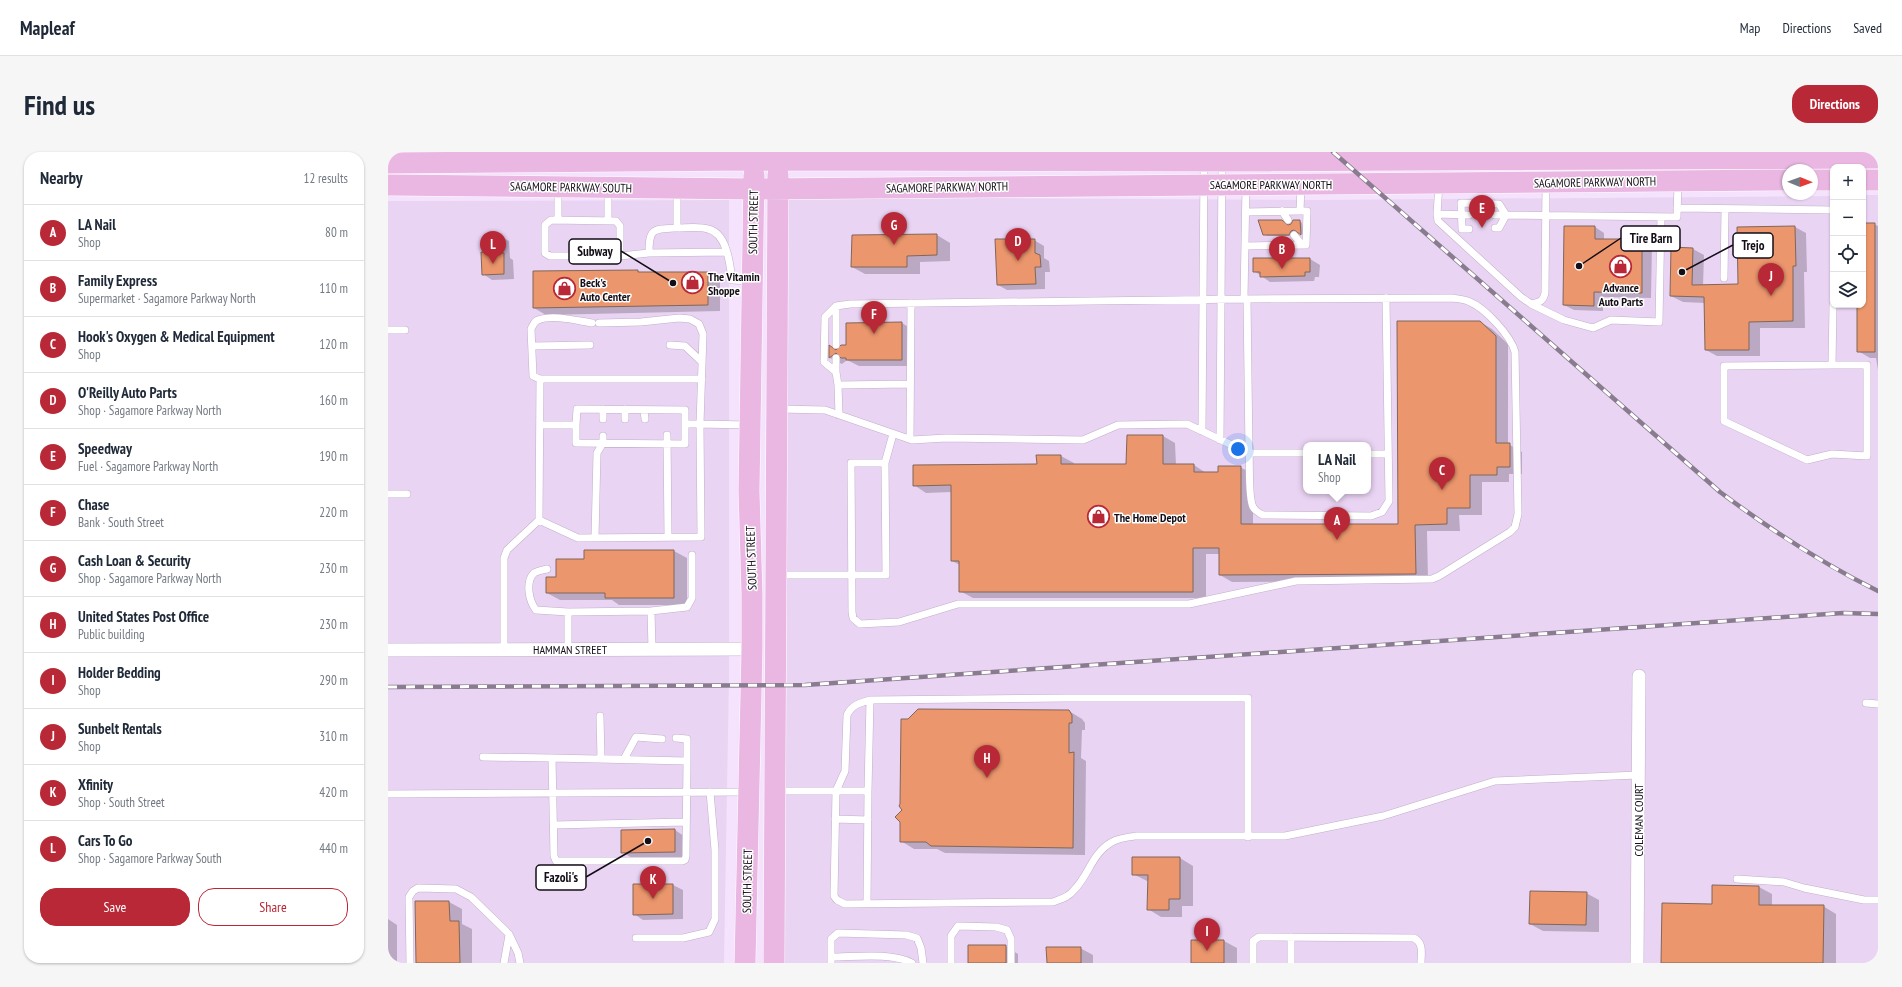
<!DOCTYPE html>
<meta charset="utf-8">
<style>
:root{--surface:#fff;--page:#f6f6f7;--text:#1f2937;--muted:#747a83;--line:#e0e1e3;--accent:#b92836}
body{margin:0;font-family:"PT Sans Narrow",sans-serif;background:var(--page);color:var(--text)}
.controls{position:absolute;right:12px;top:12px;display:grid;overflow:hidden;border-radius:8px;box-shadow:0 1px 3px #0004}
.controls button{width:36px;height:36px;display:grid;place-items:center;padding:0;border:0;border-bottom:1px solid var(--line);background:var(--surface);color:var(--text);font:20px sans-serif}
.compass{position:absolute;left:1394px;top:12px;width:36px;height:36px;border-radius:50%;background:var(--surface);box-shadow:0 1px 3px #0004;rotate:91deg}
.you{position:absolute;left:850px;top:297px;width:14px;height:14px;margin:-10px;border:3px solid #fff;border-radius:50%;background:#1a73e8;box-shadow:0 0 0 6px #1a73e833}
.badge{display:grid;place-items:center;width:26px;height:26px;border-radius:50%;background:var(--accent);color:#fff;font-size:13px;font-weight:700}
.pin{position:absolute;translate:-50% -33px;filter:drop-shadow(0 1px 2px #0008)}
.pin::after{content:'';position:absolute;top:21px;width:14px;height:12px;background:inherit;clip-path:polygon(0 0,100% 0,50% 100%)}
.popup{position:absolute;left:915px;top:290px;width:68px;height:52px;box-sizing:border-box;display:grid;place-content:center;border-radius:8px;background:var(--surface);filter:drop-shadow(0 1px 3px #0005);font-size:13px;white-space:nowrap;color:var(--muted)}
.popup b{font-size:15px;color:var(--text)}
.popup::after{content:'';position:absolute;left:50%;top:100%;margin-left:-8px;border:8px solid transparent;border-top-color:var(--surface)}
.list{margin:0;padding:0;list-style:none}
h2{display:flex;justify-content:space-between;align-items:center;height:52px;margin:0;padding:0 16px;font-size:17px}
h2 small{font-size:13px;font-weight:400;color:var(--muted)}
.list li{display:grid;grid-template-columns:26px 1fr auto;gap:12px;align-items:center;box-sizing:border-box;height:56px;padding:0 16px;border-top:1px solid var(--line)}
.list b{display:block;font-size:15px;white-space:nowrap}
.list p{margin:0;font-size:13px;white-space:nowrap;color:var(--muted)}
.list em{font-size:13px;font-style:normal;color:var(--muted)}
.actions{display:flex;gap:8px;padding:12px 16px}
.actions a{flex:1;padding:9px 0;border:1px solid var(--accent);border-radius:16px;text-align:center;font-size:14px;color:var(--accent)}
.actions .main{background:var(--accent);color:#fff}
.icon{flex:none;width:22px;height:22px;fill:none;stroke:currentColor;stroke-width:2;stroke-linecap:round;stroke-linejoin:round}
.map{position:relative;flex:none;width:1490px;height:811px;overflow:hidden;border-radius:16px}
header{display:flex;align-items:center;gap:24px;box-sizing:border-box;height:56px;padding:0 20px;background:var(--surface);border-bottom:1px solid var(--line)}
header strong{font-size:19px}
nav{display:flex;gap:22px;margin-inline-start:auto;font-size:14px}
.intro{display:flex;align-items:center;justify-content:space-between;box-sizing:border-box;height:96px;padding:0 24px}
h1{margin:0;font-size:28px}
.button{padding:10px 18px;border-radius:16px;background:var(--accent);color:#fff;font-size:14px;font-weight:700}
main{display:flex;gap:24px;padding:0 24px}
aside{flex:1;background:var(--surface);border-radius:16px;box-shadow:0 1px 3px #0004}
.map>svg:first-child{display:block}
</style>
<header>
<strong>Mapleaf</strong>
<nav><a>Map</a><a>Directions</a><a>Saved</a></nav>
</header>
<div class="intro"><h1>Find us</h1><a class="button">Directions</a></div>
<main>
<aside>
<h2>Nearby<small>12 results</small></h2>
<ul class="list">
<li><span class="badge">A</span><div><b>LA Nail</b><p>Shop</p></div><em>80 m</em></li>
<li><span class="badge">B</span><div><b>Family Express</b><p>Supermarket · Sagamore Parkway North</p></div><em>110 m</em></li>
<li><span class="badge">C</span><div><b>Hook's Oxygen &amp; Medical Equipment</b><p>Shop</p></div><em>120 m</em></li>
<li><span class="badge">D</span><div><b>O'Reilly Auto Parts</b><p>Shop · Sagamore Parkway North</p></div><em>160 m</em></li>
<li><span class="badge">E</span><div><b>Speedway</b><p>Fuel · Sagamore Parkway North</p></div><em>190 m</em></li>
<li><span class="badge">F</span><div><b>Chase</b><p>Bank · South Street</p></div><em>220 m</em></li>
<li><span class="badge">G</span><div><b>Cash Loan &amp; Security</b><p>Shop · Sagamore Parkway North</p></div><em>230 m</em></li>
<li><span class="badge">H</span><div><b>United States Post Office</b><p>Public building</p></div><em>230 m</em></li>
<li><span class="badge">I</span><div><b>Holder Bedding</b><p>Shop</p></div><em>290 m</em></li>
<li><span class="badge">J</span><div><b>Sunbelt Rentals</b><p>Shop</p></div><em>310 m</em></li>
<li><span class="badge">K</span><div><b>Xfinity</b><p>Shop · South Street</p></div><em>420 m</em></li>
<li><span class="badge">L</span><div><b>Cars To Go</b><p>Shop · Sagamore Parkway South</p></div><em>440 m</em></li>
</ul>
<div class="actions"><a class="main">Save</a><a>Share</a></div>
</aside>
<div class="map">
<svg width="1490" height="811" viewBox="0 0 1490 811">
<rect width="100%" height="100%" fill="#f5e3fe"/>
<!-- built -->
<path fill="#ead4f4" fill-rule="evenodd" d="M1475,43H1490V811H391L399,45L925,48L1445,44V153H1475ZM918,293H980V339H918Z
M341,48V527L336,811H0V49Z"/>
<!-- shadow -->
<path fill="#0003" d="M912,69L914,71L916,83L909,79L905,81L904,84H879L876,82Z
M1475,72H1486L1490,74V218L1488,206H1482L1470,199V153H1475Z
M1207,75L1216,81V88H1254L1264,93L1263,146L1215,145V159L1186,158L1176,153Z
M1407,75L1418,81L1419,120H1416L1417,176H1372V204H1329L1318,198L1317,151L1295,150L1283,144L1305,97L1316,103L1315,134L1351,133Z
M549,83L562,91V109L532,110V122H477L464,115Z
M112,84L121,89L122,106L125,108L126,127L104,128L95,122L98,101Z
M646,88L656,94V106L661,109L662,120H657V137L619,138L610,133Z
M922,107L932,113L931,125H927L926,129L882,130L866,119Z
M250,119L254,121H320L332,128V159L158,163L146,156Z
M1092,170L1104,177L1120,192V292L1134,300V322H1121V330H1094V363H1071L1072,379H1039L1040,429L844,430L832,423V402H818V446H585L572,439V413L564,409V340L538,341L526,333L650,313L649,304H673L686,311V313H739L740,284H775L787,291L788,313H806L818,321H831L852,315L865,322V373H1011Z
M514,171L525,178L526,214H471L459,208L454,212L442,206V195L449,199Z
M197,399H286L299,406V453H231L224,448H172L159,441L169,426L197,408Z
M681,559L694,567L697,571V578H694L693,606L698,609L697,703L557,701L549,697H526L513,689Z
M287,678L296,684L297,705L244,706L234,700Z
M792,706L805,714V754H794V765H773L760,757L761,730L745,722Z
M285,733L295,738V767L255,768L246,762Z
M1325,734L1371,735L1384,742V754H1435L1448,762V811H1274L1325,753Z
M1198,741L1211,748V780L1155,779L1142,772Z
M61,750L74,757V772L84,777V811H31Z
M0,767L9,773V811H0Z
M804,789H836L849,796V811H804Z
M617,794L630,802V811H581Z
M692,796L705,803V811H660Z"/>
<!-- building -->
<path fill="#eb966c" stroke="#806659" d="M870,68H894L900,73L903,72L905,68H912L913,83L906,78L903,79L901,83H875Z
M1475,71H1487V200H1469V153H1475Z
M1176,74H1207V87H1254V141L1206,140V154L1175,153Z
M1407,74L1408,114H1405V169L1361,170V198H1317L1316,145L1282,144L1283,95L1305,96L1304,133L1350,132L1349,75Z
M549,82V103L519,104V115H463L464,83Z
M96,83H112L113,101H116V122L94,123L93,100H97Z
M607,87H647V101L652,103L653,115H647L648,132L609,133Z
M865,106H922V120H917V124L872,125V120H865Z
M250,118V120H320V153L145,156V119Z
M1009,169H1092L1108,184V291H1122V315H1109V323H1082V356H1059V372L1027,373L1028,422L831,423V396H805V440H571V409H563V333L525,334V313L649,312L648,303H673V312H738L739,283H775V312H806V320H830V314H853V372H1010Z
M514,170V208H458V206H453L448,201L441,206V193L448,198L453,193H458V171Z
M196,398H286V446H217V441H158V425H168V407H196Z
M530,557L681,558L684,563V571H681V601L686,600L685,696L543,694L538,690H512V670L507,665L514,658L511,654L512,652L513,567H520Z
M287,677V700L233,701V678Z
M744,705H792V747H781V758H759L760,723H744Z
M245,732H285V762L245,763Z
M1324,733L1371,734V753H1436L1435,811H1273L1274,751L1324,752Z
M1142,739L1199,740L1198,773L1141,772Z
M27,749H61L62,769H71L72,811H28Z
M803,788H836V811H803Z
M580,793H618V811H580Z
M658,795H693V811H659Z"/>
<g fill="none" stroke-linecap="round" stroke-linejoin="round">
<defs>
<path id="lane" d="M1051,32L1049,62L1050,69L1133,145L1143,152C1151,150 1155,150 1157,141L1158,31
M220,37V67
M289,38V76C298,76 311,74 320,77C339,81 342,112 344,128L362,129
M1289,56L1445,58
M894,59L900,68
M858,60L912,59L913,33
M1049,62L1081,63
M170,67V36
M1107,76H1111L1118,63L1289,65L1290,30
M1081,77H1074L1073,51L1111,52L1118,63H1107
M906,83L914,93
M857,94L918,93L919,59H912
M261,101C261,76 265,77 289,76
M232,104V74L228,69L163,68L157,73V101L162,104H232L261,101L339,100
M1336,126L1337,57
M859,147L861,301H918
M1143,152L1176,168L1205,176L1223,168L1271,170L1273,65
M204,171C190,169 165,162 150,168C146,169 145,174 143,177L145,224L152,227H314
M211,171L253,170L291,166L302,167L311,172L315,182L312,272L360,273
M0,178H17
M282,193L297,194L314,210
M448,193V154
M144,194L202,193
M1444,213H1479V304L1444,302L1419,308L1336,269V214L1444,213L1445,153
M448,220V206
M450,233L522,232
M215,257V267
M237,257V267
M391,257L437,258L524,288L558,286L695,288L730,273L799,272L861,301C862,312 860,346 865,355C867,359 871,361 875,363L983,364L994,360L1001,349L998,146
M256,258L257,267
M451,263L450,233L448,220L436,210L437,165L448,154L462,152L856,147L858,34
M152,273H188V291L297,292V258L189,257L188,273
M814,279L816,11
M505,282L497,311H463L464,460L465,466L472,472L511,470L570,452H801L908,429L1044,427L1051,424L1122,380L1127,375L1130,362L1127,200C1123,184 1097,156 1082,150C1076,147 1070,147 1064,146L856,147
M279,283L280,385
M522,287L523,151
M832,288L834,10
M980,302H1000
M0,342H19
M151,368L190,386L313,385L312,272H298
M207,386L209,301L215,291V284
M159,417C155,418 149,419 146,421C137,430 141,449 148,458L180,460
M389,423H498L497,311
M263,459L299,455L304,446V403
M116,497V406L119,398L151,368L152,227
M180,497V460L263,459L264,497
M482,548C471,551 464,553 459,563L457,619L448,639L446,744L449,748L457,752L665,750C673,747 681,745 686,738C701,723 704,701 724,690C731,686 740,685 748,684H897L995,664L1107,629L1250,623
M1478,551L1490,552
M212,564L213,607
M288,586L299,587V609
M95,605L164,606
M164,606L299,609L298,704L297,708L294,709H168L166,704Z
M236,607L248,585L274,587
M388,639H480L479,752
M480,639L482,548L679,546H860V685
M0,642L358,640
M447,667L480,668
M166,673L298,670
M1349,727L1396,730L1416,736L1476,748H1490
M248,786H295L321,780L327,767V698L322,640
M443,805C466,805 504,800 524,811
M22,811L21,745L25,739L30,736L68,737L83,745L121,782L130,801L132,811
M116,811L121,783
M443,811V787L450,781L518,783L529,786L533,796L535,811
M563,811V784L570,774L608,775L619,778L623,787V811
M865,811V789L871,785L1026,786C1036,791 1033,802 1033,811
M903,811V785"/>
<path id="street" d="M0,498L364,497
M1249,811L1251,524"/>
<path id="primary" d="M0,11L366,8L834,9L1490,6
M1424,28H1445
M1475,28H1490
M0,33L365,37L1400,28
M357,811L364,497V442L361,339L366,23
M386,811L390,22"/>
</defs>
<!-- lane casing -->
<use href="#lane" stroke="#c0afc8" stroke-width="8"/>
<!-- street casing -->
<use href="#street" stroke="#c0afc8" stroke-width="14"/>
<!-- primary casing -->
<use href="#primary" stroke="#fff" stroke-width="22"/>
<!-- lane -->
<use href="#lane" stroke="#fff" stroke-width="7"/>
<!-- street -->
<use href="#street" stroke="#fff" stroke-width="13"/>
<!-- primary -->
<use href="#primary" stroke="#e9b7e2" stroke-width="21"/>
<defs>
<path id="rail" d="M945,0L1332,340C1383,378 1433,411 1490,439
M0,535L417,533L1396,465L1455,461L1490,462"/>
</defs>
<!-- rail casing -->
<use href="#rail" stroke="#887c8e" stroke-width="4.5"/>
<!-- rail -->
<use href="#rail" stroke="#fff" stroke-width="3" stroke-dasharray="9" stroke-linecap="butt"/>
</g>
<!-- icons -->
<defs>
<symbol id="shop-ring" viewBox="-11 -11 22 22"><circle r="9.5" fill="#fff" stroke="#b92836" stroke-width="1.5"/><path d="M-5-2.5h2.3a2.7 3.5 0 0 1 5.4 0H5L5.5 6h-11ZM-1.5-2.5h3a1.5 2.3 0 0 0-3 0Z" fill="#b92836"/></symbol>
</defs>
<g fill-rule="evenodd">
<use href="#shop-ring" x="1220" y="102" width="25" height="25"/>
<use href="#shop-ring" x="292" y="118" width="25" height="25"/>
<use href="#shop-ring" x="164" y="124" width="25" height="25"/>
<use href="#shop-ring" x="698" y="352" width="25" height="25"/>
</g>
<g text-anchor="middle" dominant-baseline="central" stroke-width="3" stroke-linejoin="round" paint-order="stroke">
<!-- street labels -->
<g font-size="12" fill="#140e17" stroke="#fff">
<text transform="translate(1207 30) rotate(-1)">SAGAMORE PARKWAY NORTH</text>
<text x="883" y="32">SAGAMORE PARKWAY NORTH</text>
<text transform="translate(183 35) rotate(1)">SAGAMORE PARKWAY SOUTH</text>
<text transform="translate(559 35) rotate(-1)">SAGAMORE PARKWAY NORTH</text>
<text transform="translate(365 70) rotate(-89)">SOUTH STREET</text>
<text transform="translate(363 406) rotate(-92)">SOUTH STREET</text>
<text x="182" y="497">HAMMAN STREET</text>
<text transform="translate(1250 668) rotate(-90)">COLEMAN COURT</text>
<text transform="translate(359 729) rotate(-89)">SOUTH STREET</text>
</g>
<!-- poi labels -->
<g font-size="12" font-weight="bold" fill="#140e17" stroke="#fff" text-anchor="start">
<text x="320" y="124">The Vitamin<tspan x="320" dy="14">Shoppe</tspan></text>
<text x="192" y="130">Beck's<tspan x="192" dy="14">Auto Center</tspan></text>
<text x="1233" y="135" text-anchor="middle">Advance<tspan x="1233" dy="14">Auto Parts</tspan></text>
<text x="726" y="365">The Home Depot</text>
</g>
</g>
<!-- callouts -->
<path fill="none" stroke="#140e17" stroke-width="1.5" d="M1191 114L1233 86M1294 120L1345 93M285 131L233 99M260 689L198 725"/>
<g fill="#140e17" stroke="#fff" stroke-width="1.5">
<circle cx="1191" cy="114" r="4"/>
<circle cx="1294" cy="120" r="4"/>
<circle cx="285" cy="131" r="4"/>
<circle cx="260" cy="689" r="4"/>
</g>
<g fill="#fff" stroke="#140e17" stroke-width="1.5">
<rect x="1233" y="74" width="59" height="25" rx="4"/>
<rect x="1345" y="81" width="40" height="25" rx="4"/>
<rect x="181" y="87" width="52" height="25" rx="4"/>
<rect x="148" y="713" width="50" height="25" rx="4"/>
</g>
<g font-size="13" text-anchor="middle" font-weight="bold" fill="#140e17">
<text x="1263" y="91">Tire Barn</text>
<text x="1365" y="98">Trejo</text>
<text x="207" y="104">Subway</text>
<text x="173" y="730">Fazoli's</text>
</g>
</svg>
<div class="controls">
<button>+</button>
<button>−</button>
<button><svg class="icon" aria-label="locate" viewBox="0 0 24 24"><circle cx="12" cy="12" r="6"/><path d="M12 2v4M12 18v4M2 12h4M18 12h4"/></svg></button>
<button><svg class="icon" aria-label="layers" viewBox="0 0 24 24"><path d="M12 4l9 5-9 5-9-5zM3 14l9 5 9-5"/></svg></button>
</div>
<svg class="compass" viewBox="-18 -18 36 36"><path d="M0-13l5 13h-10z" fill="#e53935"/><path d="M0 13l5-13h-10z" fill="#747a83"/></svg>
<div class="you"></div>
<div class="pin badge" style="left:949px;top:388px">A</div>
<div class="popup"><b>LA Nail</b>Shop</div>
<div class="pin badge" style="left:894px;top:117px">B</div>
<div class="pin badge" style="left:1054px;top:338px">C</div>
<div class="pin badge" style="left:630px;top:109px">D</div>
<div class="pin badge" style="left:1094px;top:76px">E</div>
<div class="pin badge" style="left:486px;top:182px">F</div>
<div class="pin badge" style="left:506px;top:93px">G</div>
<div class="pin badge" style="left:599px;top:626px">H</div>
<div class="pin badge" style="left:819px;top:799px">I</div>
<div class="pin badge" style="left:1383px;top:144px">J</div>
<div class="pin badge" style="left:265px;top:747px">K</div>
<div class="pin badge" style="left:105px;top:112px">L</div>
</div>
</main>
